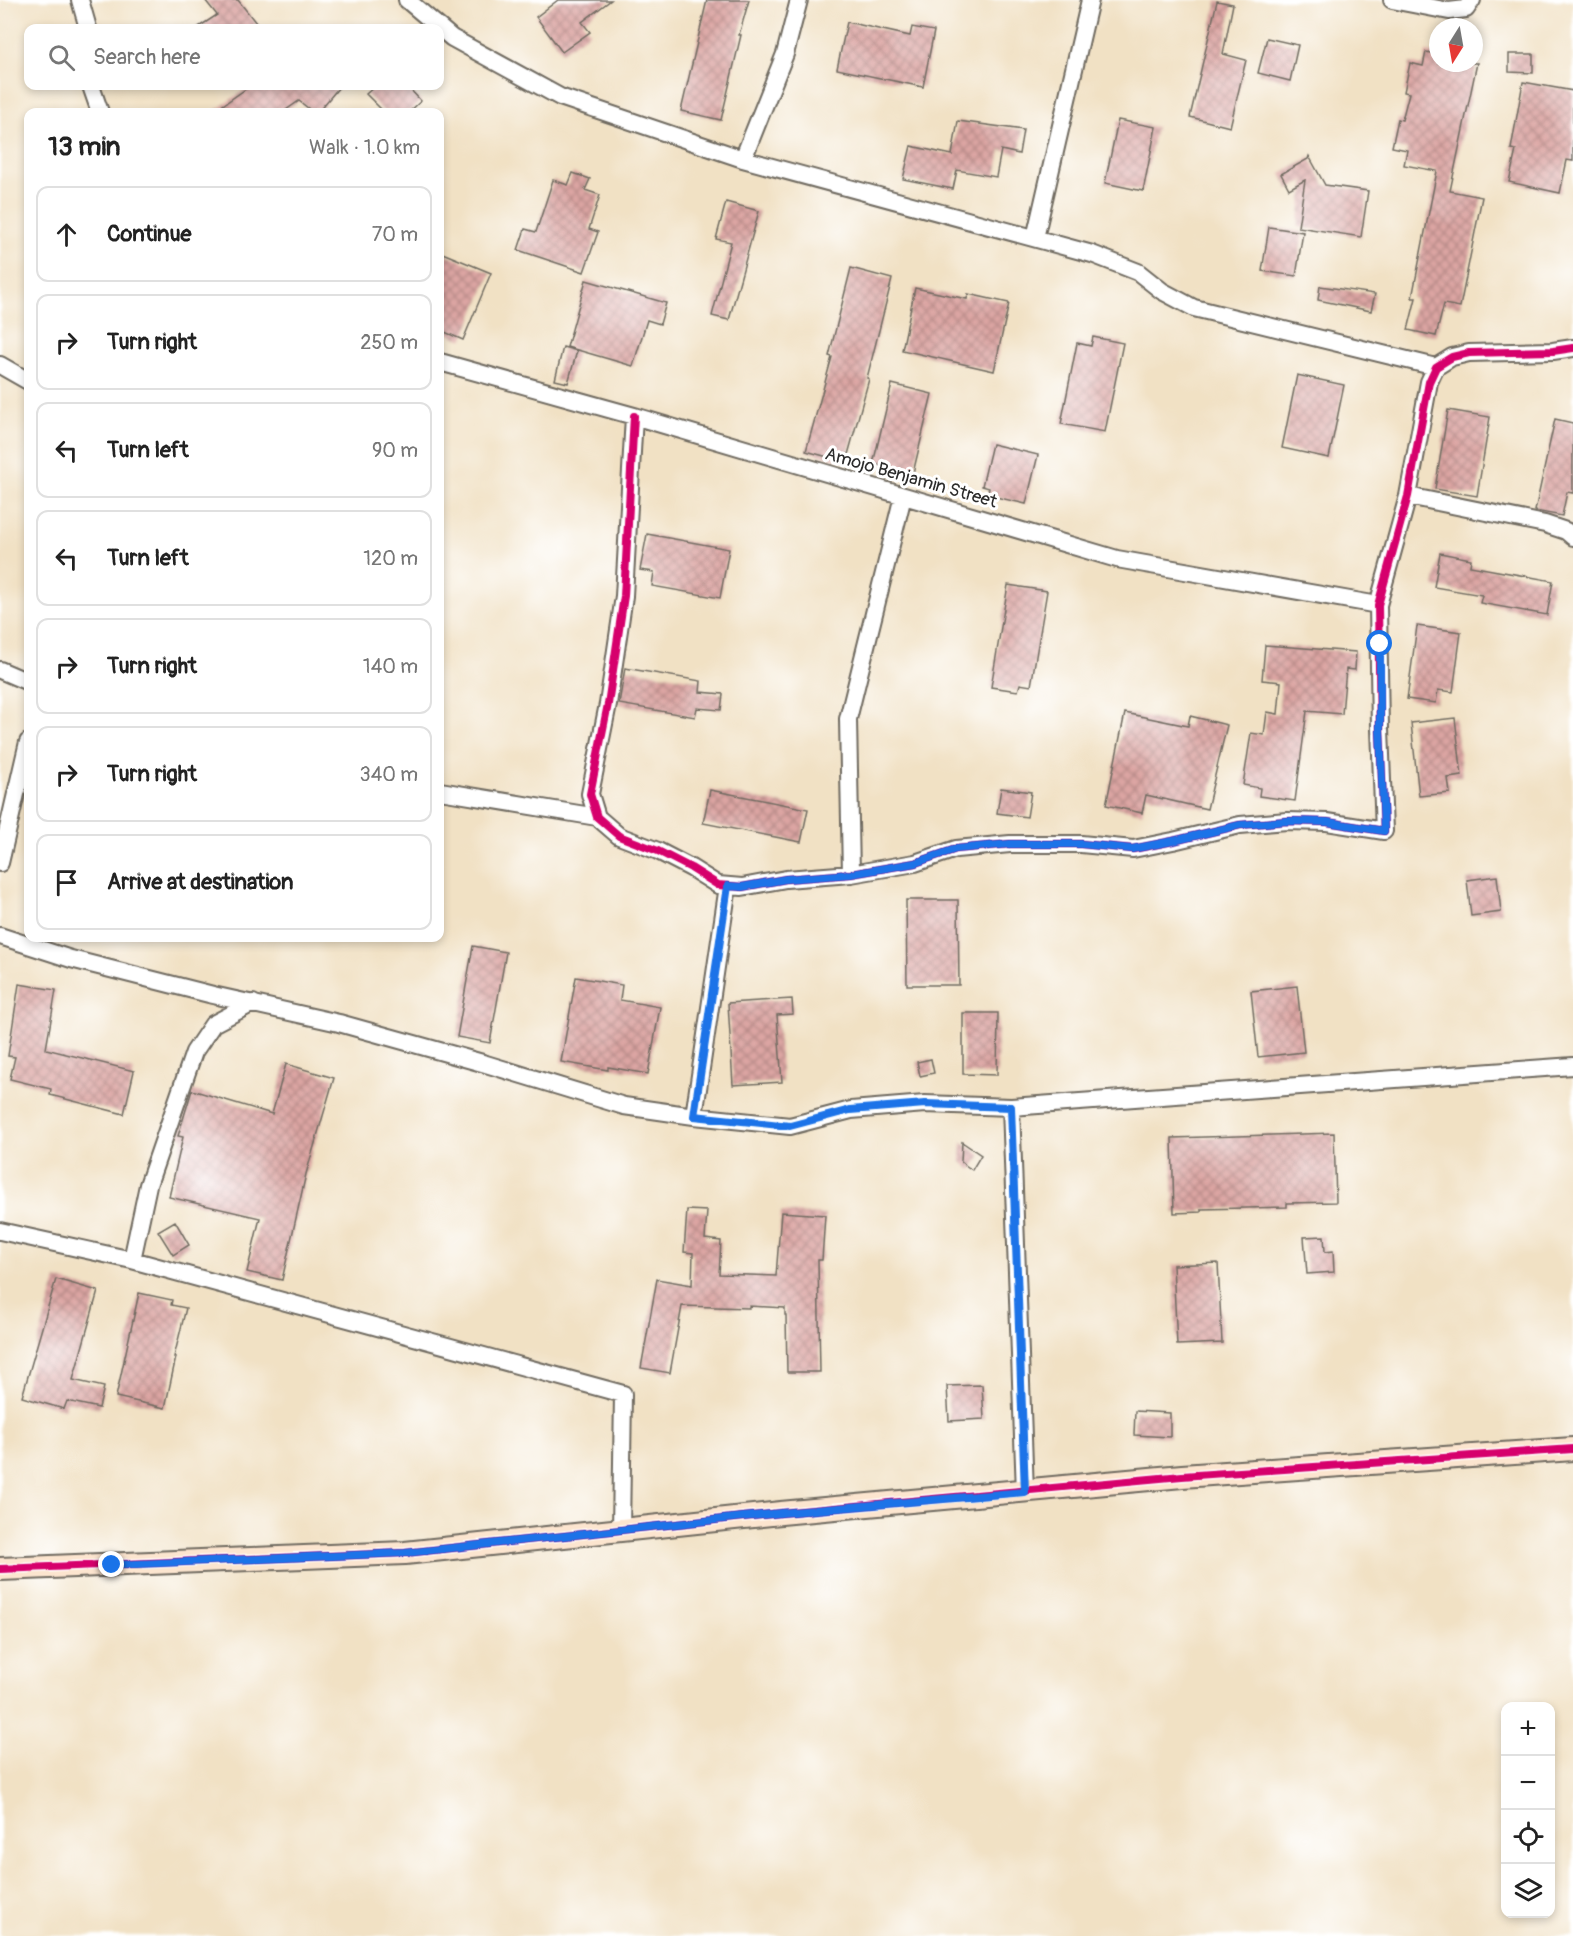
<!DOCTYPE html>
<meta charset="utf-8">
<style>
:root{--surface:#fff;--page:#f2f2f2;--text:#222;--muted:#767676;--line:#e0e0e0}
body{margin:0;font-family:Pangolin,sans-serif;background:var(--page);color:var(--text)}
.controls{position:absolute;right:18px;bottom:18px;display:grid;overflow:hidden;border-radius:12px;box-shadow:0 3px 9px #0003}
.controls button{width:54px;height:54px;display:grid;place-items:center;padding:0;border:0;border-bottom:2px solid var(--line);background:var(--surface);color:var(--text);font:30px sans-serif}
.compass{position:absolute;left:1429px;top:18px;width:54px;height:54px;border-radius:50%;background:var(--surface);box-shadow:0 3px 9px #0003;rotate:191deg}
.stop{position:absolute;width:18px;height:18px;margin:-14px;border:4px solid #1a73e8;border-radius:50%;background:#fff}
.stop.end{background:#1a73e8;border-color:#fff;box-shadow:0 2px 6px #0008}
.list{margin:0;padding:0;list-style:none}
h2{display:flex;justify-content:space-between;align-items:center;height:78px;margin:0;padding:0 24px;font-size:26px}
h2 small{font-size:20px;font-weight:400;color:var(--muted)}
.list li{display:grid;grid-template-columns:39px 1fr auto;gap:18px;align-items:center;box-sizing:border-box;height:96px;margin:0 12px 12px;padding:0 12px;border:2px solid var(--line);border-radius:12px}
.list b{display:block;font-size:22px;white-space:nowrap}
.list em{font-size:20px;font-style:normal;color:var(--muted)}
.icon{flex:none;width:33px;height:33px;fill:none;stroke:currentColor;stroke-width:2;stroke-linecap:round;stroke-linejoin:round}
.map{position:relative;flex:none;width:1573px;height:1936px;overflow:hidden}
.search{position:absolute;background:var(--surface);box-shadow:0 3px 9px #0003;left:24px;top:24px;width:420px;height:66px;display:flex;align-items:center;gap:15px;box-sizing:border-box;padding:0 21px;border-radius:12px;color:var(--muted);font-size:22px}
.panel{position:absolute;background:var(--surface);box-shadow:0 3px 9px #0003;left:24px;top:108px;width:420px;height:834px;border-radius:12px}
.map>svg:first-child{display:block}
</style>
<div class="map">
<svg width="1573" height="1936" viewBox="0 0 1573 1936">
<defs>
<pattern id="building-cross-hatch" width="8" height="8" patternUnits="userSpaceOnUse" patternTransform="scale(1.5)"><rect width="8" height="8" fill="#dca5a3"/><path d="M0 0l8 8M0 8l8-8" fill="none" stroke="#b38785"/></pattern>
</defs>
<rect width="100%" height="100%" fill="#fff"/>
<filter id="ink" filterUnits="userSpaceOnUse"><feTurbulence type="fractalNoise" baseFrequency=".0167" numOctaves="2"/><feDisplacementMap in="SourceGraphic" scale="12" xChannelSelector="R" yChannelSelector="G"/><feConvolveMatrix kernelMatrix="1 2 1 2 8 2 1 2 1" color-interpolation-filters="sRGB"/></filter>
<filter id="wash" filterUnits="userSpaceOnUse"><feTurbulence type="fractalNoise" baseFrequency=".008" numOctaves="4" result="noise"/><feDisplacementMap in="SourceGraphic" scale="24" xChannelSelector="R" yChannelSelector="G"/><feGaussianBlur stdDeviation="1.35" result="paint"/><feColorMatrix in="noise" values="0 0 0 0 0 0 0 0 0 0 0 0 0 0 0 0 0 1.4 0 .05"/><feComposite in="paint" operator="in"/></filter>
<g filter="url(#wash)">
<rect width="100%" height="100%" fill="#f1e1c4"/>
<g id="blocks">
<!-- building -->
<path fill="url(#building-cross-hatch)" d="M205,0H238L260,28H197L217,15Z
M558,0H611L582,22L590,32L562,52L536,17Z
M707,0H749L739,35H741L721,120L681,111Z
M1217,1L1233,4L1223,54L1246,60L1230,127L1190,117Z
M847,22L910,36L912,27L934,31L923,87L837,69Z
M1267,38L1298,45L1290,81L1258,73Z
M1426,52L1438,54V63H1477L1450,191L1482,197L1460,307L1444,304L1436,336L1408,330L1416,298H1412L1437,171L1404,165L1407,150L1392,147L1398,119L1402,120L1409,93L1404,92L1410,63L1423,66Z
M1509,54H1533V73L1509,72Z
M1523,82L1573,91V161L1567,160L1560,193L1509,182L1516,150L1511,149Z
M250,86H340L318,112H313L299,101L283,112H213Z
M375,86H407L421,101L409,112H384L366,94Z
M1118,120L1156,127L1143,191L1105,183Z
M958,121L1023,130L1019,154L1001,150L996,177L957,170L953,189L903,179L911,146L952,155Z
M1309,156L1325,185L1368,191L1361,237L1298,227L1305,180L1289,189L1281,174L1308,159Z
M573,173L590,179L585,190L600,195L589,229L598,232L584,272L518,250L525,229L536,232L553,180L568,185Z
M726,202L759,211L729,320L712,316L731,242L716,239Z
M1269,227L1303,232L1296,276L1262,271Z
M440,252L491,273L463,340L440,330Z
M851,268L892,279L867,378L869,379L846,462L806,451L832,357L829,356Z
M586,280L666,303L660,324L647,320L633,366L567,347Z
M1320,286L1375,294L1371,311L1318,300Z
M915,288L967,299L968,294L1009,303L994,371L902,350Z
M1093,337L1123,343L1105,432L1061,424L1077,343L1091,346Z
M563,347L577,351L568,383L555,380Z
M1297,375L1344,385L1329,458L1282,448Z
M892,384L932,394L913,473L873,464Z
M1448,410L1490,417L1477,496L1435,489Z
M1555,419L1573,423V493L1567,492L1562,516L1535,511Z
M992,444L1038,455L1026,504L987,495L989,488L982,486Z
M647,534L729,549L720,598L652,586L654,572L640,570Z
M1440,553L1471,559L1470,566L1553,581L1547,615L1480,603L1482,595L1434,587Z
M1008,585L1047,591L1031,686L1020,684L1018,691L991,687Z
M1417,626L1461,632L1453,692L1438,690L1436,703L1407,699Z
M1265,645L1356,652L1355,670L1346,669L1342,714L1307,711L1295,801L1259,796L1260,788L1243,785L1251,733L1264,735L1267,712L1278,714L1281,682L1262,680Z
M625,668L701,681L700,692L723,694L721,710L697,708L695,717L619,704Z
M1125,713L1188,726L1190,716L1227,725L1207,809L1146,795L1142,813L1106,805Z
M1455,718L1462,776L1448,778L1450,793L1419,796L1411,723Z
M1001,788L1031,792L1027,817L997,813Z
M710,790L808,809L801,842L703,823Z
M1497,876L1501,912L1471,916L1467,880Z
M906,900H958L959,985H907Z
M473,946L506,952L490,1043L457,1037Z
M576,977L622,985L620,1000L660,1007L648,1074L608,1067V1070L561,1062Z
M19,984L56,990L46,1049L134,1071L124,1114L50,1095L51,1089L10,1079L15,1057L8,1056Z
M1297,986L1304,1052L1258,1057L1251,991Z
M792,999L793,1014L777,1015L782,1082L733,1085L728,1003Z
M963,1013H998L997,1075L963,1074Z
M931,1059L934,1073L920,1076L917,1062Z
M286,1064L334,1078L306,1174L282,1280L247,1272L260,1218L169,1197L183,1137L178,1136L192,1090L272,1114Z
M1334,1133L1336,1202L1287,1203V1207L1201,1209V1212L1174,1213L1172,1138Z
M962,1142L981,1155L972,1170L961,1162Z
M687,1210L707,1211L705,1239L721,1241L719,1274L776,1276L781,1212L825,1215L822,1260H818L820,1372H787L786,1315H785V1308L749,1306V1308L682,1306L670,1373L641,1368L657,1279L692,1285L693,1253L684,1252Z
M175,1221L189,1245L173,1255L158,1231Z
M1324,1236L1325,1252L1333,1251L1334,1272L1307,1274L1304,1237Z
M1218,1263L1222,1343L1177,1345L1173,1265Z
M56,1279L98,1291L73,1380L104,1387L99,1408L67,1401L64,1409L22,1397Z
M139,1293L172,1300L171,1305L186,1308L174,1357H176L165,1408L116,1397Z
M982,1385L984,1419L949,1421L947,1386Z
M1135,1411L1170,1413V1437L1134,1435Z"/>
</g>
</g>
<g filter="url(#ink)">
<use href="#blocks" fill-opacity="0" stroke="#706b61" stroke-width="1.5"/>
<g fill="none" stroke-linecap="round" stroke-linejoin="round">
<defs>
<path id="street" d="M80,0L88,28
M407,0L452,38L560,97L743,159
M799,0L785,54L743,159L1092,254L1138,272L1162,291L1194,308L1436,367
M1392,0L1449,11L1466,9L1472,0
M91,86L100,112
M1035,238L1090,0
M440,362L634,416L1117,559L1378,605
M0,365L28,381
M634,416L624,596L608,704L590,794L597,817L619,836L658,851L691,868L718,885L742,887L786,879L851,874L915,863L956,849L1010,844H1081L1133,849L1173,841L1240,825L1287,821L1327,822L1384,831L1380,729L1378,605L1408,496L1429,382L1436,367L1452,357L1469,353L1553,351L1573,348
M1408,496L1545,524L1566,531L1573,537
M0,670L28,682
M440,791L597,817
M0,863L28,742
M851,874L848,719L903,496
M0,936L71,959L213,995L339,1023L486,1064L624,1106L694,1116L790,1126L851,1110L925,1104L1011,1107
M694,1116L728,886
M0,1231L132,1260L148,1185L194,1052L213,1024L253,1003
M132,1260L623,1394L621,1531
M1025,1492L1011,1107L1573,1066"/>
<path id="secondary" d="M0,1569L405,1553L781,1513L1182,1476L1573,1449"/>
</defs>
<!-- street casing -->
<use href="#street" stroke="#706b61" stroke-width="20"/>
<!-- secondary casing -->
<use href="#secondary" stroke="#706b61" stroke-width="26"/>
<!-- street -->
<use href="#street" stroke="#fff" stroke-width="16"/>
<!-- secondary -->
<use href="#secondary" stroke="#fce5cf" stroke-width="22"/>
<defs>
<path id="cycleway" d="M634,416L624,596L608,704L590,794L597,817L619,836L658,851L691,868L718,885L742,887L786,879L851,874L915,863L956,849L1010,844H1081L1133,849L1173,841L1240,825L1287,821L1327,822L1384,831L1380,729L1378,605L1408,496L1429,382L1436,367L1452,357L1469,353L1553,351L1573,348
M0,1569L405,1553L781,1513L1182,1476L1573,1449"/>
</defs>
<!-- cycleway casing -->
<use href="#cycleway" stroke="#fff" stroke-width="11"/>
<!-- cycleway -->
<use href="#cycleway" stroke="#d6006c" stroke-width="8"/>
</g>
</g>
<g fill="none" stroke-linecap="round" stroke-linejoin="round" filter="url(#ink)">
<!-- route -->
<path stroke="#1a73e8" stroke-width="8" d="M112,1565L405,1553L781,1513L1025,1492L1011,1107L925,1104L850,1110L790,1126L694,1116L728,886L742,887L786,879L851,874L915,863L956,849L1010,844H1081L1132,849L1173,841L1240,825L1287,821L1327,822L1384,831L1380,729V644"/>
</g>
<g text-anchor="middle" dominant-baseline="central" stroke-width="6" stroke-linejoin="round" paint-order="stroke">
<!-- street labels -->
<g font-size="18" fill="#2b2b2b" stroke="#fff">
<text transform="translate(911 478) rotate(16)">Amojo Benjamin Street</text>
</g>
</g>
</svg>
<div class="controls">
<button>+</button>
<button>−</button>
<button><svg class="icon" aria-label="locate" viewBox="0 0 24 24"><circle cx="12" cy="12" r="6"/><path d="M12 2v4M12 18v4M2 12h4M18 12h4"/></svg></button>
<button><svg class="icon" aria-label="layers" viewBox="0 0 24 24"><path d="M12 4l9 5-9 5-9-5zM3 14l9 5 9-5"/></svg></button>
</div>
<svg class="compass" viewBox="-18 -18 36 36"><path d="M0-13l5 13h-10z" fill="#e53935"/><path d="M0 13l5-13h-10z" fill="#767676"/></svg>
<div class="stop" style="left:1380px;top:644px"></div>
<div class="stop end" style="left:112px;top:1565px"></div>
<div class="search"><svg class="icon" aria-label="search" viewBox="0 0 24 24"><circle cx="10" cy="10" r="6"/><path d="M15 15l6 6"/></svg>Search here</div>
<section class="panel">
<h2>13 min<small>Walk · 1.0 km</small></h2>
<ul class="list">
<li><svg class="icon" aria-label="ahead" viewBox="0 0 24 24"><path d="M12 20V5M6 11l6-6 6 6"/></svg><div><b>Continue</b></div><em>70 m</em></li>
<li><svg class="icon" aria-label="right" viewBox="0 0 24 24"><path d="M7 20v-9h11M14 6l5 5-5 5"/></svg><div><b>Turn right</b></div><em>250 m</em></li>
<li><svg class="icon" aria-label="left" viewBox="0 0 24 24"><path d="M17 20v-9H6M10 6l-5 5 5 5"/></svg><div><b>Turn left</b></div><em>90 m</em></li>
<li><svg class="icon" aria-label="left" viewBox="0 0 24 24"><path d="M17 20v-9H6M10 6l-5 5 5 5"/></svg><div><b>Turn left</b></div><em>120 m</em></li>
<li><svg class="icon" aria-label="right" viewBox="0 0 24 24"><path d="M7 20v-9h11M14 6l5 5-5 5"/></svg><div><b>Turn right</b></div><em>140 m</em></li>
<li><svg class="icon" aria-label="right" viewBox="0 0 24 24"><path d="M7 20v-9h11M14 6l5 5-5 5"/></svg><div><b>Turn right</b></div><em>340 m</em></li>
<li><svg class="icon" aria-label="arrive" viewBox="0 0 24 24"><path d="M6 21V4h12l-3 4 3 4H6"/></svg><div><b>Arrive at destination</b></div></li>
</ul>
</section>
</div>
